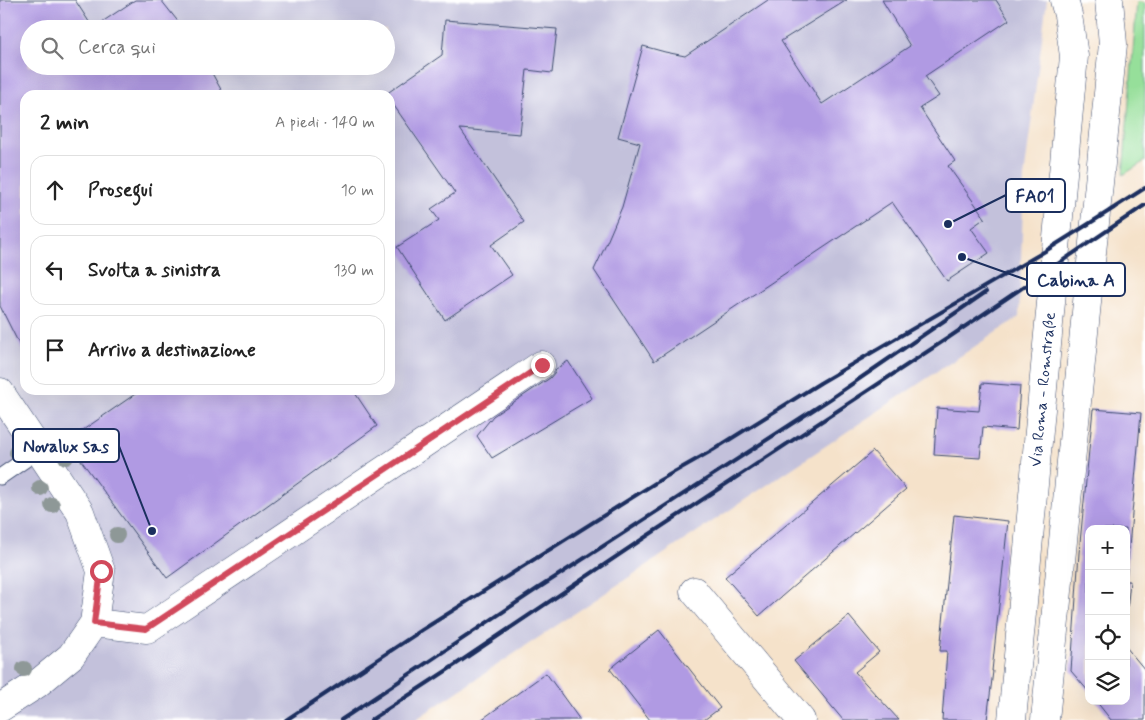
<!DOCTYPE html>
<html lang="it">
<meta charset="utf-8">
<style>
:root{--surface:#fff;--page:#f6f6f6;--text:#222;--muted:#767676;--line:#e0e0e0}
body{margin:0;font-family:Mynerve,sans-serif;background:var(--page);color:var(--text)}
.controls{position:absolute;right:15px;bottom:15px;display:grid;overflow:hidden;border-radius:10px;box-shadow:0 5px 20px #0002}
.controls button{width:45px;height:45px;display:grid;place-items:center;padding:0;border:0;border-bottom:1px solid var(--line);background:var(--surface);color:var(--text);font:25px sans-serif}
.stop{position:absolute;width:15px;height:15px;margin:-11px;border:4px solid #d1495b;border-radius:50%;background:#fff}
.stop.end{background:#d1495b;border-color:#fff;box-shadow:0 1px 5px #0008}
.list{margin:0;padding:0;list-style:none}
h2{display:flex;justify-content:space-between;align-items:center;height:65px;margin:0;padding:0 20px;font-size:21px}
h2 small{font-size:16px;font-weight:400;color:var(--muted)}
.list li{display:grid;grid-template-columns:32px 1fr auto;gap:15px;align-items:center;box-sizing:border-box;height:70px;margin:0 10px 10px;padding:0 10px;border:1px solid var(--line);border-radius:15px}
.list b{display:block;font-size:19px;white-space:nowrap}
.list em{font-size:16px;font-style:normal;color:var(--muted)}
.icon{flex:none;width:28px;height:28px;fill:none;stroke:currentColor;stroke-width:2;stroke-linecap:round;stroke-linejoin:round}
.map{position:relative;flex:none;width:1145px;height:720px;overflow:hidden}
.search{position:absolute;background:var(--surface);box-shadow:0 5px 20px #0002;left:20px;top:20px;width:375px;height:55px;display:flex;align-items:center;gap:12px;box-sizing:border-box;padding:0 18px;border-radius:28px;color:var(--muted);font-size:19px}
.panel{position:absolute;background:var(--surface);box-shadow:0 5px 20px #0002;left:20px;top:90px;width:375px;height:305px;border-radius:15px}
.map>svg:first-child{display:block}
</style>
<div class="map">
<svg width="1145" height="720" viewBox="0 0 1145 720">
<rect width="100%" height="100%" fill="#fff"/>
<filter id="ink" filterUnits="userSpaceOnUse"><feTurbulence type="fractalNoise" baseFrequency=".02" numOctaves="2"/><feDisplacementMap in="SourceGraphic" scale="10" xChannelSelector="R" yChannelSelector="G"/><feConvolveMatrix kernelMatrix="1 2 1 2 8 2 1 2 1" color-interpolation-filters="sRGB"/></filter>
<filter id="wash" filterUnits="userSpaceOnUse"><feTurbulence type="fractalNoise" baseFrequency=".0096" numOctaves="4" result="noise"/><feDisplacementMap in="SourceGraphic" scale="20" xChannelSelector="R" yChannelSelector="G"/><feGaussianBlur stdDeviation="1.12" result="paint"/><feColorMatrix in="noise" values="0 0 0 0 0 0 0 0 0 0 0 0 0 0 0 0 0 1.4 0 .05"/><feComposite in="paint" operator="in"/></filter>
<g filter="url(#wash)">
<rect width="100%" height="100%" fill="#f5e2ca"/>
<!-- industrial -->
<path fill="#c3c1db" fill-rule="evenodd" d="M0,0H1047L1024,178L1019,317L415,720H0ZM29,29H386V66H29ZM25,95H390V390H25Z"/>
<!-- green -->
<path fill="#96df9a" stroke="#58877c" d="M1137,1L1145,3V161L1123,175Z"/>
<g id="blocks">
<!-- building -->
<path fill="#b09ae3" d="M0,0H75L93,28L135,0H161L184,29H29V66H208L224,95H25V356L0,306Z
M768,0H847L781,41L822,104L910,46L882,0H996L1009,20L925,76L939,96L920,108L955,161L948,166L985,218L971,228L989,253L947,281L892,202L654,361L594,270L604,249L622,207L640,143L618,137L643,46L665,52L685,56Z
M445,20L557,29L552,73L527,70L520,134L460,129L524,222L491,245L512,275L445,320L397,247L439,220L431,209L455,193L390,100V95H386V94L442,55Z
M568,361L592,398L492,458L477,436L493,416L550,378L555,372L556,369Z
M982,383L1020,386L1017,430L983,427L980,458L934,455L937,408L979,411Z
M141,390H353L377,426L167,578L67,441Z
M1093,409L1141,413L1126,581H1130L1126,622V529H1089V692L1071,671L1079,553Z
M873,451L906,489L759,616L725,577Z
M954,515L1008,521L992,671H993L987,720H942L947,651H940Z
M849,616L879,652L855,672L899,720H843L794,661Z
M659,630L720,708L704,720H650L610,669Z
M1126,647L1145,670V720H1111L1096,701H1126Z
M546,673L580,720H481Z"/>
</g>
</g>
<g filter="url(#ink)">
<use href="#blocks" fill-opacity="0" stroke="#3c4a6e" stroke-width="1"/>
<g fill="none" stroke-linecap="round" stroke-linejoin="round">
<defs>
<path id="service" d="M0,477L39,450"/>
<path id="minor" d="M0,392L80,512L101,571L94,623L71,656L37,684L0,708
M694,591L801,720
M94,623L147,629L541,365"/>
<g id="tertiary">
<path id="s1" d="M1012,720L1074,56L1068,15L1064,0"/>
<path d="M1045,720L1113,44L1109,0"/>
</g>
</defs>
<!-- service casing -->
<use href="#service" stroke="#3c4a6e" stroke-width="17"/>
<!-- minor casing -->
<use href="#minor" stroke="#3c4a6e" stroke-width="29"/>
<!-- tertiary casing -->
<use href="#tertiary" stroke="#3c4a6e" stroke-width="29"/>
<!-- service -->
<use href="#service" stroke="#fff" stroke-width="15"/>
<!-- minor -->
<use href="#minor" stroke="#fff" stroke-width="28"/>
<!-- tertiary -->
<use href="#tertiary" stroke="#fff" stroke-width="28"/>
<!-- rail -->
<path stroke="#1b2f5e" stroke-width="4" d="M1109,211L1145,188
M286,720L422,630L660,480L713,450L820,383L1047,250L1114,208
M341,720L537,589L830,399L986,292
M371,720L449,669L644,538L948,338L1145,205"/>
</g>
<!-- trees -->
<g fill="#8e9897">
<circle cx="17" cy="453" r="8"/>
<circle cx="66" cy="457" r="8"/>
<circle cx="40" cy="488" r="8"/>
<circle cx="52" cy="505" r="8"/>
<circle cx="117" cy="535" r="8"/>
<circle cx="24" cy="669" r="8"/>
</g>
</g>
<g fill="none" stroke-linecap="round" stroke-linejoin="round" filter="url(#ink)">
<!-- route -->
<path stroke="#d1495b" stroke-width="6" d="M101,571L94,623L146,629L542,365"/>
</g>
<g text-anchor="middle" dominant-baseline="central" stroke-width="4.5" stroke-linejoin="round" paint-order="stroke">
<!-- street labels -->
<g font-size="16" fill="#1b2f5e" stroke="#fff">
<text stroke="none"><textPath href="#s1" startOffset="332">Via Roma - Romstraße</textPath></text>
</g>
</g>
<!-- callouts -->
<path fill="none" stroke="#1b2f5e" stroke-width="2" d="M948 224L1006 195M962 257L1027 280M152 531L119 446"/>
<g fill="#1b2f5e" stroke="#fff" stroke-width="2">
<circle cx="948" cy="224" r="5"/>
<circle cx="962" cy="257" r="5"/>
<circle cx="152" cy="531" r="5"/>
</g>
<g fill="#fff" stroke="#1b2f5e" stroke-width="2">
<rect x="1006" y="179" width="59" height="33" rx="5"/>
<rect x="1027" y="263" width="98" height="33" rx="5"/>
<rect x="13" y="429" width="106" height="33" rx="5"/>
</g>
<g font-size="18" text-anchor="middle" font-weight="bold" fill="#1b2f5e">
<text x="1035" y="202">FA01</text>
<text x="1076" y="286">Cabina A</text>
<text x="66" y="452">Novalux sas</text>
</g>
</svg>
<div class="controls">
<button>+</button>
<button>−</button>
<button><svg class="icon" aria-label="locate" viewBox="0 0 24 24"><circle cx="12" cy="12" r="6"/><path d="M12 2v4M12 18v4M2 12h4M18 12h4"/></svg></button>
<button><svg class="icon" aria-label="layers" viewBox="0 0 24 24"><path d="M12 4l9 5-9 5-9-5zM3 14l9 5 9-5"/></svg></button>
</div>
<div class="stop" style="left:101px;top:571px"></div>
<div class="stop end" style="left:542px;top:365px"></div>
<div class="search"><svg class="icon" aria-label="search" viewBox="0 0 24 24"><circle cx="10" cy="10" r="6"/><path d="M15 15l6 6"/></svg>Cerca qui</div>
<section class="panel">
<h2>2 min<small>A piedi · 140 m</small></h2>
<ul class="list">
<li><svg class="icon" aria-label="ahead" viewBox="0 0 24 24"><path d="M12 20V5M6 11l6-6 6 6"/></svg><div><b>Prosegui</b></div><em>10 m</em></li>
<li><svg class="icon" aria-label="left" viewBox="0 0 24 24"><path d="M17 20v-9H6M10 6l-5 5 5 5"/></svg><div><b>Svolta a sinistra</b></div><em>130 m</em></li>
<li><svg class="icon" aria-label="arrive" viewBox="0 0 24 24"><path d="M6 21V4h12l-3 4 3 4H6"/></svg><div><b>Arrivo a destinazione</b></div></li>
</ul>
</section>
</div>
